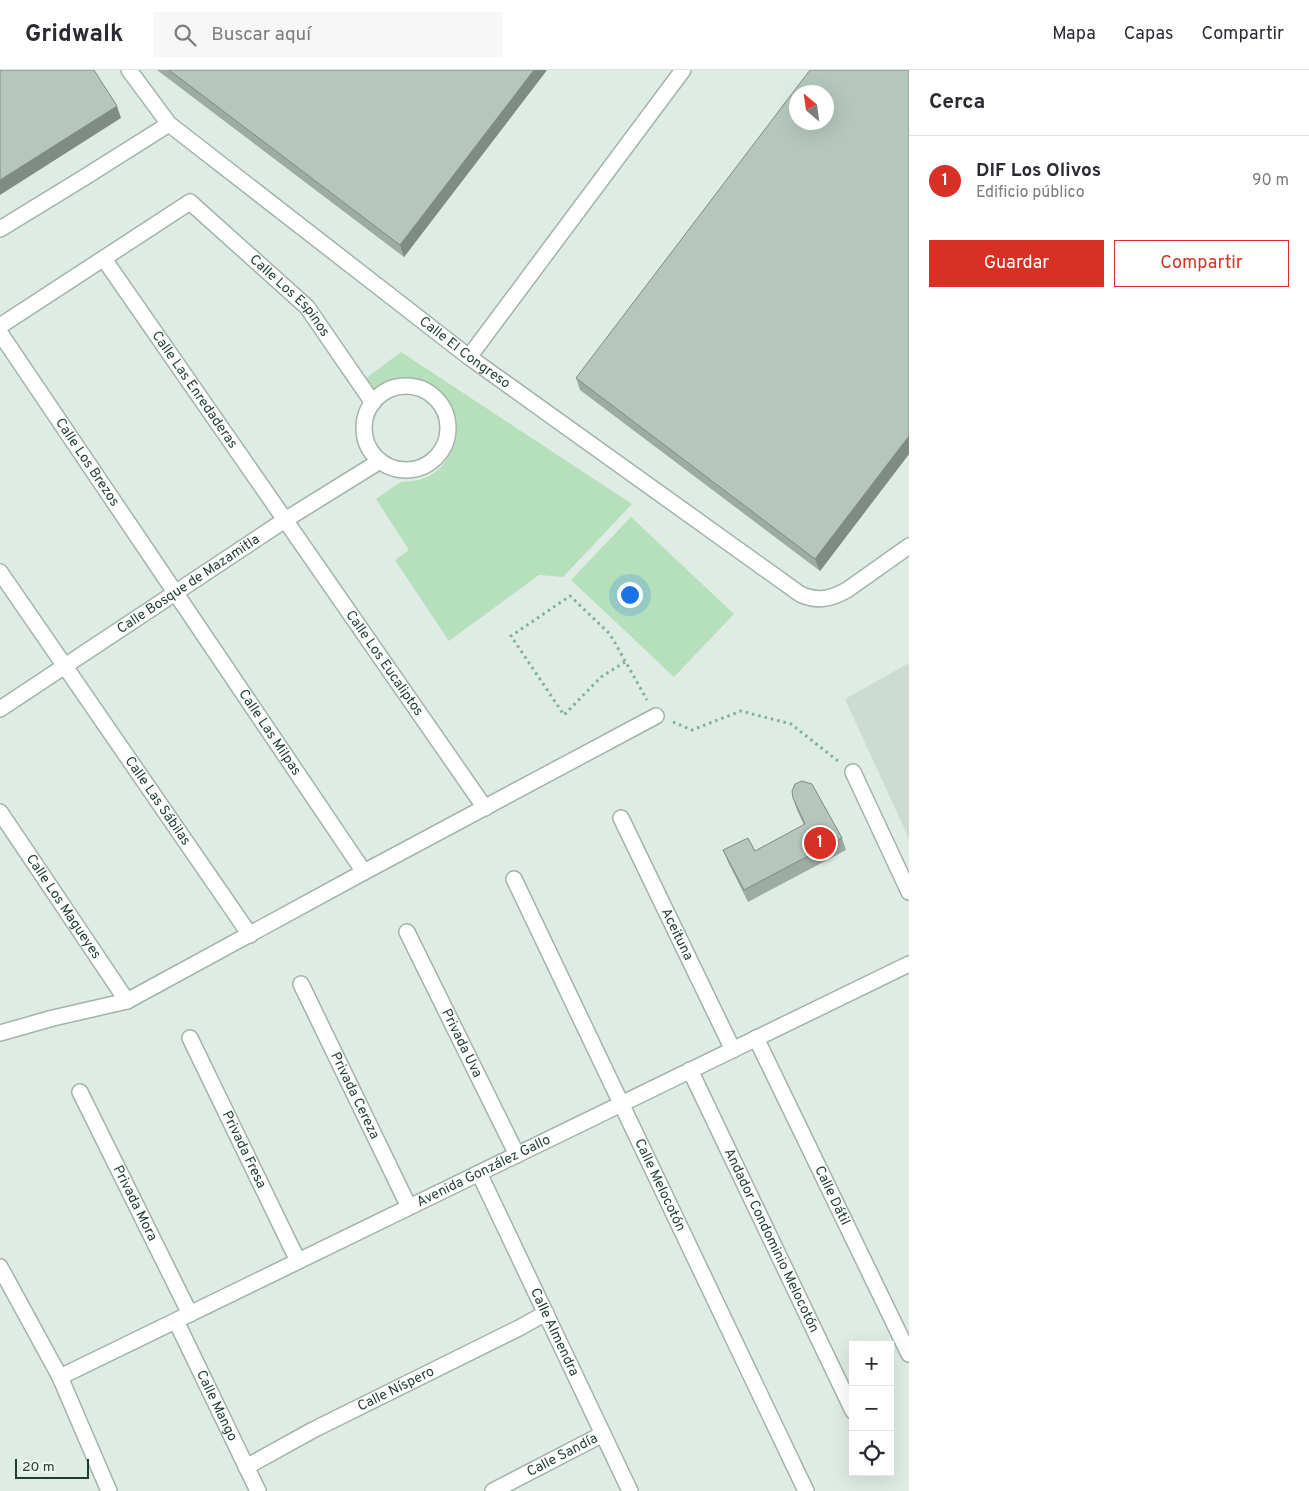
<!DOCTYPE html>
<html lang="es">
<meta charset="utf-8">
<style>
:root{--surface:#fff;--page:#f7f7f7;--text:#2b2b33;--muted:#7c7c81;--line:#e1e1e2;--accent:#d93025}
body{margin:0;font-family:Overpass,sans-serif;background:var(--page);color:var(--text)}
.controls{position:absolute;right:15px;bottom:15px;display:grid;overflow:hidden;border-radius:0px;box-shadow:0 5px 20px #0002}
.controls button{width:45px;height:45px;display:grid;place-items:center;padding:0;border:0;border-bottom:1px solid var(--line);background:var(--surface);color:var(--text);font:25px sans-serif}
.compass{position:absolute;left:789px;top:15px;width:45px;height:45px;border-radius:50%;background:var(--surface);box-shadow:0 5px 20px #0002;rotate:331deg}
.scale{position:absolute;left:15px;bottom:12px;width:74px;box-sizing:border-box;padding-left:5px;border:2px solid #1f3d30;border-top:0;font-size:14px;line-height:18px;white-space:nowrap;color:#1f3d30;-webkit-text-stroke:4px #f0f8f3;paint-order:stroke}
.you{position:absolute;left:629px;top:524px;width:18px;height:18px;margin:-12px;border:4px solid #fff;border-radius:50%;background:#1a73e8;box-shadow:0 0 0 8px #1a73e833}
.badge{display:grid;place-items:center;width:32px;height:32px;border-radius:50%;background:var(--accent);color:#fff;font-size:16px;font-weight:700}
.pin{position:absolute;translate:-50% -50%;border:2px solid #fff;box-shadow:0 1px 5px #0006}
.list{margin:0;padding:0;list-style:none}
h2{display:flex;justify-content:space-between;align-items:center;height:65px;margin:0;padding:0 20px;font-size:21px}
h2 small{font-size:16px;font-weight:400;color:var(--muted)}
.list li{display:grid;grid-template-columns:32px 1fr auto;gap:15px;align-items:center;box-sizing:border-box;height:90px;padding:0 20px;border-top:1px solid var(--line)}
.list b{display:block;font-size:19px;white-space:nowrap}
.list p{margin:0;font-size:16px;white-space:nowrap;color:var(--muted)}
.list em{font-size:16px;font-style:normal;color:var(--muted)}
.actions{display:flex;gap:10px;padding:15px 20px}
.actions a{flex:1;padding:11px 0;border:1px solid var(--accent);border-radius:0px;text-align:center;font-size:18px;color:var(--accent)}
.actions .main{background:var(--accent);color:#fff}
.icon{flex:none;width:28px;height:28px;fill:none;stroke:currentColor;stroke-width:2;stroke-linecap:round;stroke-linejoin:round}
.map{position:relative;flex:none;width:909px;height:1421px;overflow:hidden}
header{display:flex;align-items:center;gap:30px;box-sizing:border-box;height:70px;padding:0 25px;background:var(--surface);border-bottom:1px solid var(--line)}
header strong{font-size:24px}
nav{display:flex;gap:28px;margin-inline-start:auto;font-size:18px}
.search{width:350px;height:45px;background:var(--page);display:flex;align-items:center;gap:12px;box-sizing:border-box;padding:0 18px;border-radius:0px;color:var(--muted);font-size:19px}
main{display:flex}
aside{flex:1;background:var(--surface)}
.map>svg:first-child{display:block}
</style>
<header>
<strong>Gridwalk</strong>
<div class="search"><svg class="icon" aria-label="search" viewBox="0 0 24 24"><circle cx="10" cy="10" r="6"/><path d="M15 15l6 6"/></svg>Buscar aquí</div>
<nav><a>Mapa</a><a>Capas</a><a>Compartir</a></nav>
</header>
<main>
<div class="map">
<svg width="909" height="1421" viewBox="0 0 909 1421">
<rect width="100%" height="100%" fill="#dfece4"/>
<!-- built -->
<path fill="#cddcd3" d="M909,593V769L845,629Z"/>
<!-- green -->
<path fill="#b6dfbb" d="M401,282L632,434L563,507L539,505L449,571L395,490L409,480L376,429C384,424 393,416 401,412C405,411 409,412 413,411C422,410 433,405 440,398C486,348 431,283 373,320L365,309Z
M631,447L734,544L674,607L571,510Z"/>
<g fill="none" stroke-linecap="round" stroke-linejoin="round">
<defs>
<g id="minor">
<path id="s1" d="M129,0L169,54L469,287L800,524C817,532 831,529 847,520L909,476"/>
<path d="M0,159L85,107L169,54"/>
<path id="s2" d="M104,189L485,738"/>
<path id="s3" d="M0,256L190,132L307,237L373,333"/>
<path id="s4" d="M0,263L364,802"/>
<path d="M469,287L683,0"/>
<circle cx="406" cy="358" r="42"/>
<path id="s5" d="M0,502L250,865"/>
<path id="s6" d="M0,639L285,450L380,391"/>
<path d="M853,702L909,822"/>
<path id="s7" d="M0,742L127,931"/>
<path id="s8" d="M621,748L733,980"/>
<path id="s9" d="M514,809L806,1421"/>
<path id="s10" d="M407,862L517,1085"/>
<path id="s11" d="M301,914L409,1137"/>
<path d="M0,963L53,948L127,931L364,802L656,646"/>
<path id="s12" d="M190,968L298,1191"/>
<path id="s13" d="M756,968L909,1284"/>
<path id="s14" d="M690,1000L853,1341"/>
<path id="s15" d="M80,1022L190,1244"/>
<path id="s16" d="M479,1103L630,1421"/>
<path d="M0,1197L60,1307L109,1421"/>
<path id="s17" d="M176,1251L258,1421"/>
<path id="s18" d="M60,1307L909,894"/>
<path id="s19" d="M246,1397L313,1360L519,1258L546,1243"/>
<path id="s20" d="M493,1421L603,1364"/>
</g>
</defs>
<!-- minor casing -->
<use href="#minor" stroke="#a2b4aa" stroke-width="18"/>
<!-- path -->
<path stroke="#7db299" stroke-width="3" stroke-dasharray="2.5 4" stroke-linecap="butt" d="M625,592L601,607L564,645L511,566L570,526L610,564L647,630
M673,652L692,660L741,641L791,654L838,691"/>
<!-- minor -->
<use href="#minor" stroke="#fff" stroke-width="15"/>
</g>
<!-- wall -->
<path fill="#9caba3" d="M157,0H547L404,187Z
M909,0V384L820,501L580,320L576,308Z
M793,728L842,768L846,780L748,832L728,792L723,780L755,781L804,755L797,740Z"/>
<!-- shaded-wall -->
<path fill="#7f8b84" d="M534,0H547L404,187L400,175Z
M117,36L121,48L0,125V110Z
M909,366V384L820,501L815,489Z"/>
<!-- building -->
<path fill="#b5c7bd" stroke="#7f8b84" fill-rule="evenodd" d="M0,0H94L117,36L0,110Z
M169,0H534L400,175Z
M810,0H909V366L815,489L576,308ZM796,22H826V52H796Z
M802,711L812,714L842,768L744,820L723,780L748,768L755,781L805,754L793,728L792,721L795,714Z"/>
<g text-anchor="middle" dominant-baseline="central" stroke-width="4" stroke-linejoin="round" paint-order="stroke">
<!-- street labels -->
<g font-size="14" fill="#1f3d30" stroke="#f0f8f3">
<text stroke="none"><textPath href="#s3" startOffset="364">Calle Los Espinos</textPath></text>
<text stroke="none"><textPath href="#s1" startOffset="441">Calle El Congreso</textPath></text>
<text stroke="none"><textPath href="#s2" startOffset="159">Calle Las Enredaderas</textPath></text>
<text stroke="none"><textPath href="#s4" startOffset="156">Calle Los Brezos</textPath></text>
<text stroke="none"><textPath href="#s6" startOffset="226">Calle Bosque de Mazamitla</textPath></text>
<text stroke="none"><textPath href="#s2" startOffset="492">Calle Los Eucaliptos</textPath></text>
<text stroke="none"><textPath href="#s4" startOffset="482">Calle Las Milpas</textPath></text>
<text stroke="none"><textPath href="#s5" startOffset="278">Calle Las Sábilas</textPath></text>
<text stroke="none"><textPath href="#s7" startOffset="114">Calle Los Magueyes</textPath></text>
<text stroke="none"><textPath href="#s8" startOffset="129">Aceituna</textPath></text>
<text stroke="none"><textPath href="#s10" startOffset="124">Privada Uva</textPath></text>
<text stroke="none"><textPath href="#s11" startOffset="124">Privada Cereza</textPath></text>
<text stroke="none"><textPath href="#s12" startOffset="124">Privada Fresa</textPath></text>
<text stroke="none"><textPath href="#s18" startOffset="471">Avenida González Gallo</textPath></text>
<text stroke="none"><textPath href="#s9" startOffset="339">Calle Melocotón</textPath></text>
<text stroke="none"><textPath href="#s13" startOffset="175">Calle Dátil</textPath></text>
<text stroke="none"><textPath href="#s15" startOffset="124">Privada Mora</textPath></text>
<text stroke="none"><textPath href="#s14" startOffset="189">Andador Condominio Melocotón</textPath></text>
<text stroke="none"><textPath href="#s16" startOffset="176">Calle Almendra</textPath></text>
<text stroke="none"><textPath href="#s19" startOffset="169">Calle Níspero</textPath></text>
<text stroke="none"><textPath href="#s17" startOffset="94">Calle Mango</textPath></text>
<text stroke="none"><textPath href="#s20" startOffset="78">Calle Sandía</textPath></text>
</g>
</g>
</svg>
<div class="controls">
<button>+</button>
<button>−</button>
<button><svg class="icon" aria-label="locate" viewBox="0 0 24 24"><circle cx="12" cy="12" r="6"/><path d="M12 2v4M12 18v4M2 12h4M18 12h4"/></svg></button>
</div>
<svg class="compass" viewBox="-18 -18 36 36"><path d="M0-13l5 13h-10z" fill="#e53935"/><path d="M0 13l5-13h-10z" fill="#7c7c81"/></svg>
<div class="scale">20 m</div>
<div class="you"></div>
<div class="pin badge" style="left:820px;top:773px">1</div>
</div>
<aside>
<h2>Cerca<small></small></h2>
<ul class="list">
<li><span class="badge">1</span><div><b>DIF Los Olivos</b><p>Edificio público</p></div><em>90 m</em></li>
</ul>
<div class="actions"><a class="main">Guardar</a><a>Compartir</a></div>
</aside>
</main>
